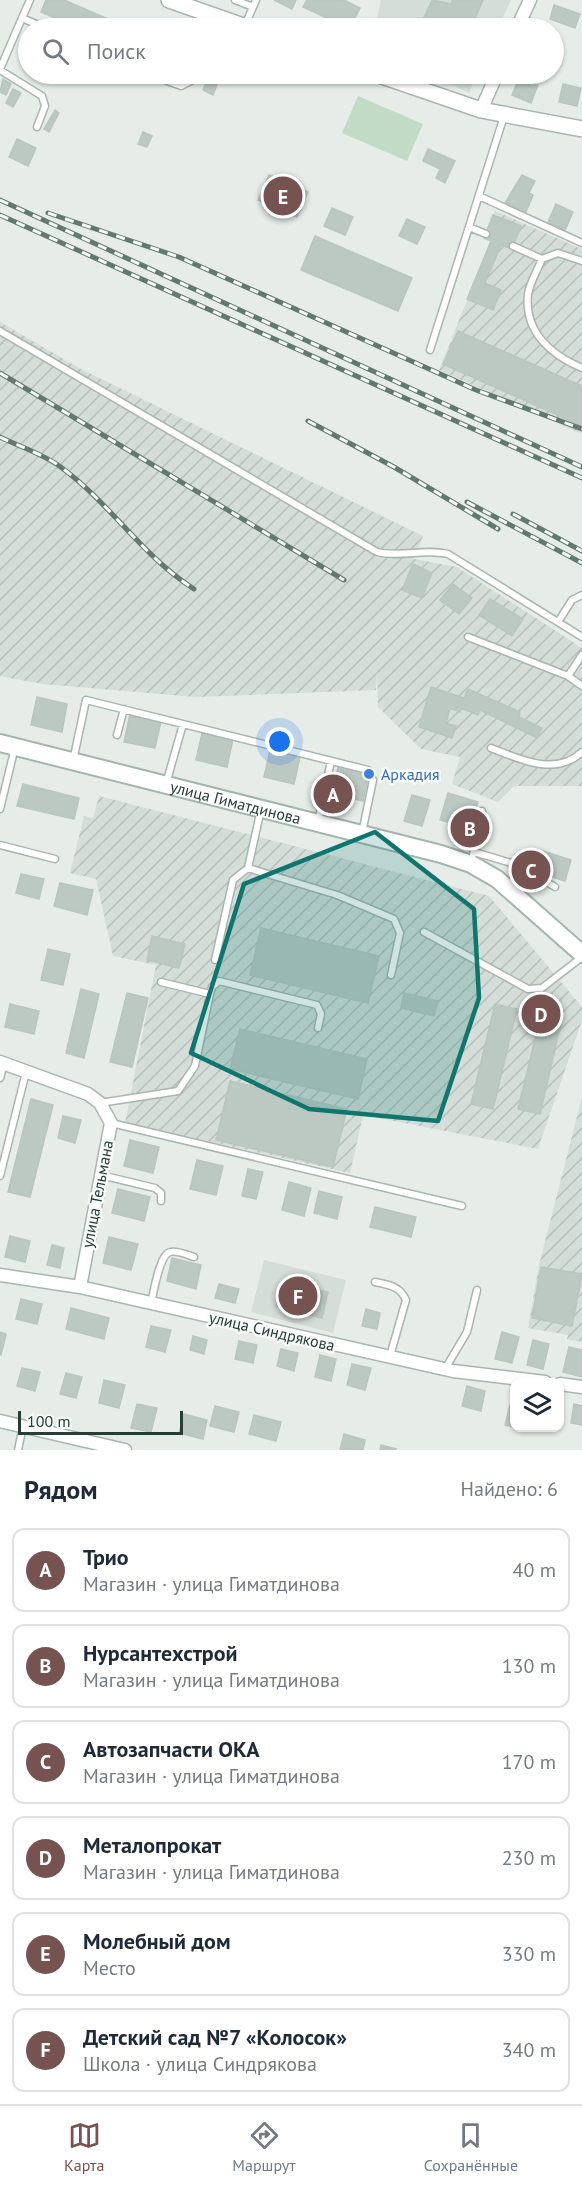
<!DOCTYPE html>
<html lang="ru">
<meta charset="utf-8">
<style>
:root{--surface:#fff;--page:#f6f6f7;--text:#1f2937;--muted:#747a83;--line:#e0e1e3;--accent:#765251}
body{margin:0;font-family:"PT Sans",sans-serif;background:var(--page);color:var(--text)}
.controls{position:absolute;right:18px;bottom:18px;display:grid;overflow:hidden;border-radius:12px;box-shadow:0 2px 4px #0004}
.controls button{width:54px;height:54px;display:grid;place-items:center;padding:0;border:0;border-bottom:2px solid var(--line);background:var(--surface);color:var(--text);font:30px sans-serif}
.scale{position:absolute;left:18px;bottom:15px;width:165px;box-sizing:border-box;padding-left:6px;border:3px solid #273d36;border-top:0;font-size:16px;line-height:21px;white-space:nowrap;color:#273d36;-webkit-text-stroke:4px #f6faf8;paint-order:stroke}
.you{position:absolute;left:280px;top:742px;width:21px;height:21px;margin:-15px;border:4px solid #fff;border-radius:50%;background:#1a73e8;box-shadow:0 0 0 9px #1a73e833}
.badge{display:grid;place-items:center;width:39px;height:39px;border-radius:50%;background:var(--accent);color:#fff;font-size:20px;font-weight:700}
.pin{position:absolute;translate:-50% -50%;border:3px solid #fff;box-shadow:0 2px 6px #0006}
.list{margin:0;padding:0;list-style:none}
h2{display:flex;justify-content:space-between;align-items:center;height:78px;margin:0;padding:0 24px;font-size:26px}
h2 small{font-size:20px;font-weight:400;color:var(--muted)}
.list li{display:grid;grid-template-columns:39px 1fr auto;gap:18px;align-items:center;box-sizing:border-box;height:84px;margin:0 12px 12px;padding:0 12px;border:2px solid var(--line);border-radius:12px}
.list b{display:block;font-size:22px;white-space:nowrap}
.list p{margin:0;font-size:20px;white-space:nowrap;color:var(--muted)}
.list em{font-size:20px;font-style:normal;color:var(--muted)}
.icon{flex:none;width:33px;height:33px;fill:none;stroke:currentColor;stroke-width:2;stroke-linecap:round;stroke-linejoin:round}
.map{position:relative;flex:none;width:582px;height:1450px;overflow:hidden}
.search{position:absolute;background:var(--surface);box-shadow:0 2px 4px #0004;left:18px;right:18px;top:18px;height:66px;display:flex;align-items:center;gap:15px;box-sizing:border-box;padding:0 21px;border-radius:33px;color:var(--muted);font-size:22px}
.sheet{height:654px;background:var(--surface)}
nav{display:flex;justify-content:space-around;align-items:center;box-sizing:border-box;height:84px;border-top:2px solid var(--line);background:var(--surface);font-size:16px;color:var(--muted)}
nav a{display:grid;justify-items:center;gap:3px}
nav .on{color:var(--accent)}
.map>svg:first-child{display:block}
</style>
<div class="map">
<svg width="582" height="1450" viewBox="0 0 582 1450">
<defs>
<pattern id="industrial-furrows" width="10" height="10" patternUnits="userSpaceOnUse" patternTransform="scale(1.5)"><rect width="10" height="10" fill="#d4ddd8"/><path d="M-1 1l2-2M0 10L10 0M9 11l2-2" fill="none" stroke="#b6bfba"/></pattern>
</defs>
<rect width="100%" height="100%" fill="#e6ede9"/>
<!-- built -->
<path fill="#d4ddd8" d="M381,0H511L498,28H375Z
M428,74H477L469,93Z
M264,1260L346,1280L333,1333L251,1312Z"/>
<!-- industrial -->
<path fill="url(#industrial-furrows)" d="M495,211L582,249V434L439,370L491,241L484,238Z
M0,322L81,369L423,536L414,559L457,567L582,648V786H514L498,802L452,784L460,757L421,749L378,707L377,670L376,690L196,697L42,684L0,676Z
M99,796L489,896L582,1007V1020L538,1149L363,1115L350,1173L125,1123L156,965L113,956L96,879L70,873L84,816L93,818Z
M582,1097V1342L567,1339L568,1335L528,1328L539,1265Z"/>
<!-- grass -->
<path fill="#c2dbc7" d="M358,96L423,124L407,161L342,133Z"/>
<!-- building -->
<path fill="#bcc8c2" stroke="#b9c6c0" stroke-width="1.5" d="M46,0H64L129,28H79L41,12Z
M274,0H296L292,9Z
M307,0H344L360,8L350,28H348L303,7Z
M432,0L451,4L453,0H483L471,28H437L422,22Z
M554,5L580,14L575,28L550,19Z
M519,78L538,85L531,103L512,95Z
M3,79L11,84L6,95L0,92Z
M207,81L217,85L213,95L203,90Z
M563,84L581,88L577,106L559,102Z
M13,89L21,93L13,107L6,103Z
M55,110L59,113L49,132L44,129Z
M143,132L152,136L147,147L138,144Z
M17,139L36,148L28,166L9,157Z
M428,149L455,161L445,183L436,178L440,169L423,161Z
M269,175L308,192L297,217L258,200Z
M522,175L535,181L529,193L533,195L526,212L505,203Z
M556,204L573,212L565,230L548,222Z
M332,208L353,217L345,235L324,226Z
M493,215L521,226L512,249L501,245L485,283L501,290L493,310L467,299L491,241L484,238Z
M407,219L425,227L417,244L399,236Z
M315,236L412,278L398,311L301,270Z
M458,331L582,386V426L443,364Z
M413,564L432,573L422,598L402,590Z
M453,584L472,598L459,614L440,600Z
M490,599L523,619L512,636L479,615Z
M431,687L464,698L468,689L520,712L519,717L542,728L537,738L480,710L478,715L461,708L460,712L450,708L446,723L456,726L452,738L419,727Z
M37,697L67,704L62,732L31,725Z
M130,714L161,721L155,748L124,742Z
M202,733L233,739L227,767L196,760Z
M270,750L300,757L294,784L264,777Z
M338,767L369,774L363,801L333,794Z
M23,784L79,798L74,819L17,806Z
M448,793L478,802L470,828L440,820Z
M412,795L430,800L422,826L404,821Z
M537,849L571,860L565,881L531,870Z
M21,874L44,879L39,899L16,893Z
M60,883L93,890L87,915L54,906Z
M261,928L379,956L368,1003L250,975Z
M152,936L185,944L179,968L147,960Z
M48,949L70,954L63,985L41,980Z
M81,989L99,994L84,1058L66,1053Z
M127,993L148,998L132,1067L110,1062Z
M404,993L438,1001L434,1016L401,1008Z
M10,1004L39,1011L34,1034L5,1027Z
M495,1004L517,1009L493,1109L471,1104Z
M541,1014L562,1019L540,1114L518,1109Z
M240,1029L367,1059L358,1099L230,1069Z
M230,1081L347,1109L333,1167L216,1140Z
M31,1099L53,1105L30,1197L8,1192Z
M63,1116L81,1120L75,1143L58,1138Z
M130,1140L159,1147L153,1173L124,1166Z
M197,1160L223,1166L216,1195L190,1189Z
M248,1169L263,1172L256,1199L242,1196Z
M289,1182L311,1188L304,1216L282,1210Z
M118,1189L150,1197L144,1221L112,1213Z
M319,1191L342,1197L337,1219L314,1213Z
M375,1207L416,1217L411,1237L370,1227Z
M10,1236L30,1241L25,1262L5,1257Z
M109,1237L138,1244L131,1270L103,1263Z
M52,1245L64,1248L60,1268L47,1265Z
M172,1258L201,1265L196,1289L167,1281Z
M541,1267L582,1274L572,1326L532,1318Z
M282,1281L328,1292L322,1318L276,1306Z
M219,1284L239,1289L235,1303L215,1298Z
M21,1299L42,1304L37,1324L16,1319Z
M71,1308L109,1318L104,1339L66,1329Z
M366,1309L380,1313L377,1329L362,1326Z
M151,1326L171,1330L165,1352L146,1347Z
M0,1332L6,1334L1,1355L0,1354Z
M502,1332L519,1337L512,1363L495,1359Z
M193,1336L207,1340L204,1354L190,1350Z
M533,1340L549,1344L543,1369L527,1365Z
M239,1341L257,1345L253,1363L235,1359Z
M569,1347L582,1350V1377L563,1372Z
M281,1349L298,1353L294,1371L277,1366Z
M320,1355L336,1359L331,1381L315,1377Z
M352,1364L371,1368L365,1390L347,1385Z
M22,1368L40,1372L35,1391L17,1386Z
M66,1373L82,1377L76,1398L60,1394Z
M104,1380L125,1385L119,1408L99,1403Z
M467,1386L485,1391L481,1411L462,1406Z
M137,1404L157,1408L151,1432L131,1428Z
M574,1404L582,1406V1425L571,1423Z
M510,1405L514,1407V1428H530L529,1431L505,1425Z
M215,1406L239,1412L234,1432L210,1426Z
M184,1414L207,1420L203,1439L179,1433Z
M254,1415L281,1422L276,1441L249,1434Z
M344,1434L365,1440L363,1450H340Z
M381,1445L396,1449L395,1450H380Z"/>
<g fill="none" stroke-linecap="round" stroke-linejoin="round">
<defs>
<path id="service" d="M30,0L22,18L45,28
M235,0L253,7L256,0
M245,25L253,7
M0,69L22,18
M0,70L42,96L45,106L37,127
M148,74L181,86L191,81L194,74
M479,196L582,243
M469,227L486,234
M513,246L542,259
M582,261L558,253L542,259C538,269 530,282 528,294C524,332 551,355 582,368
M0,331L377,552C401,558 424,548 448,554L582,637
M430,350L504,116
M558,622L572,600L582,595
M468,637L568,676L582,686
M568,676L582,655
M117,735L124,709
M491,748C520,759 555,777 582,752
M73,761L86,700L368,770L373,780L362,833
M166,784L183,724
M0,809L15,747
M318,822L331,761
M0,845L55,859
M474,852L518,865L555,887
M473,855L482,811
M248,868L337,895L394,919L400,933L391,975
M424,932L528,989L542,988L582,957
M215,960L233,880L248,868L261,809
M161,982L210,994
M0,1078L4,1064
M100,1103L178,1091L195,1066L210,994L212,987L219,981L317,1005L321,1014L318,1028
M111,1123L462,1206
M101,1175L155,1188L161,1193V1201
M0,1176L26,1072
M375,1282C389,1285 400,1286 406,1300L390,1356
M151,1303C154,1292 159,1255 170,1252C176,1250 188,1255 194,1257
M445,1369L467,1332L477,1290
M18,1450L23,1426"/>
<path id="minor" d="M517,28L530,0
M481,110L497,74
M0,1062L88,1094L100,1103L111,1123L80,1287
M0,1275L80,1287L453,1371L545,1382
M560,1384L582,1387
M0,1421L125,1450"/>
<path id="tertiary" d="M169,0L249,28
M376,74L481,110L582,129"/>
<g id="secondary">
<path id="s1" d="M0,743L441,854L471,864L497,879L582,954"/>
</g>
</defs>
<!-- service casing -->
<use href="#service" stroke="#a9b5b0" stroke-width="9"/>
<!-- minor casing -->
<use href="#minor" stroke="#a9b5b0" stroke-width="15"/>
<!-- tertiary casing -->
<use href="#tertiary" stroke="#a9b5b0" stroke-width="18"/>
<!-- secondary casing -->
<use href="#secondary" stroke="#a3b5ad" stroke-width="20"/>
<!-- service -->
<use href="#service" stroke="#fff" stroke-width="6"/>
<!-- minor -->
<use href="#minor" stroke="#fff" stroke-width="12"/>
<!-- tertiary -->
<use href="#tertiary" stroke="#fff" stroke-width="15"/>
<!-- secondary -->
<use href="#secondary" stroke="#fff" stroke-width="16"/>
<defs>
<path id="rail" d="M0,200L582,467
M48,213L179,257L476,390L582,429
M0,215L582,478
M0,373L344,580
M308,421L394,467L498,529
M0,437C20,447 44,454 62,468C112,505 140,554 194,589
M467,502L582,563
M513,514L582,551"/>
</defs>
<!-- rail casing -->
<use href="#rail" stroke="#627871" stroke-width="5"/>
<!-- rail -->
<use href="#rail" stroke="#f6faf8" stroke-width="3" stroke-dasharray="9" stroke-linecap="butt"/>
</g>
<!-- marked area -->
<path fill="#0f766e" fill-opacity="0.2" stroke="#0f766e" stroke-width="4.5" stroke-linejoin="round" d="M375,832L474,909L479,998L438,1121L309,1109L191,1053L244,884Z"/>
<!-- markers -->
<circle fill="#3f7fe0" stroke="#f6faf8" stroke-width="2" cx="369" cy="774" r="6"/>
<g text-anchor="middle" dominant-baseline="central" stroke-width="5" stroke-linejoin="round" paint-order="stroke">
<!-- shop labels -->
<g font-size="16" fill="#366cbe" stroke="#f6faf8" text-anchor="start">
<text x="381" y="774">Аркадия</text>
</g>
<!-- street labels -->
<g font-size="16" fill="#273d36" stroke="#f6faf8">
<text stroke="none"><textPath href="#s1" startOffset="243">улица Гиматдинова</textPath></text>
<text transform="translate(97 1194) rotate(-79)">улица Тельмана</text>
<text transform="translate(272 1331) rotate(13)">улица Синдрякова</text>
</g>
</g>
</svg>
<div class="controls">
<button><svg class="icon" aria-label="layers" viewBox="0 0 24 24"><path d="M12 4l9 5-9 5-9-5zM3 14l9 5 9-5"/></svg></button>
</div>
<div class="scale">100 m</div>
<div class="you"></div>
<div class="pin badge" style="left:333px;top:794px">A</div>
<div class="pin badge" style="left:470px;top:828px">B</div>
<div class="pin badge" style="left:531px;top:870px">C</div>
<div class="pin badge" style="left:541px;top:1014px">D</div>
<div class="pin badge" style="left:283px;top:196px">E</div>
<div class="pin badge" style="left:298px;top:1296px">F</div>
<div class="search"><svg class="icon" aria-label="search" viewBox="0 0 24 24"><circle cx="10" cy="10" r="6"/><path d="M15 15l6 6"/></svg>Поиск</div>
</div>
<section class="sheet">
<h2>Рядом<small>Найдено: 6</small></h2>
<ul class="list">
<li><span class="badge">A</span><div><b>Трио</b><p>Магазин · улица Гиматдинова</p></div><em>40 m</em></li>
<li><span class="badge">B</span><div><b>Нурсантехстрой</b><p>Магазин · улица Гиматдинова</p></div><em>130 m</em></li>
<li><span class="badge">C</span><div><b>Автозапчасти ОКА</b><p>Магазин · улица Гиматдинова</p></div><em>170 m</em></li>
<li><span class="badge">D</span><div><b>Металопрокат</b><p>Магазин · улица Гиматдинова</p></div><em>230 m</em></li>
<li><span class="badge">E</span><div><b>Молебный дом</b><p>Место</p></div><em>330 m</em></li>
<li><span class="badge">F</span><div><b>Детский сад №7 «Колосок»</b><p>Школа · улица Синдрякова</p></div><em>340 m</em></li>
</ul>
</section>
<nav>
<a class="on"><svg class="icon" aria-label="map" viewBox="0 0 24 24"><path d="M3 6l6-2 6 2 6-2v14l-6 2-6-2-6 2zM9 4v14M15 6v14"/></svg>Карта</a>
<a><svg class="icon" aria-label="directions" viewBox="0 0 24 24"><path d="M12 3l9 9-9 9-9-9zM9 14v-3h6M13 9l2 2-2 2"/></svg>Маршрут</a>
<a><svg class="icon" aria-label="saved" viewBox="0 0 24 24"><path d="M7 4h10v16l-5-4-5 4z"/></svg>Сохранённые</a>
</nav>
